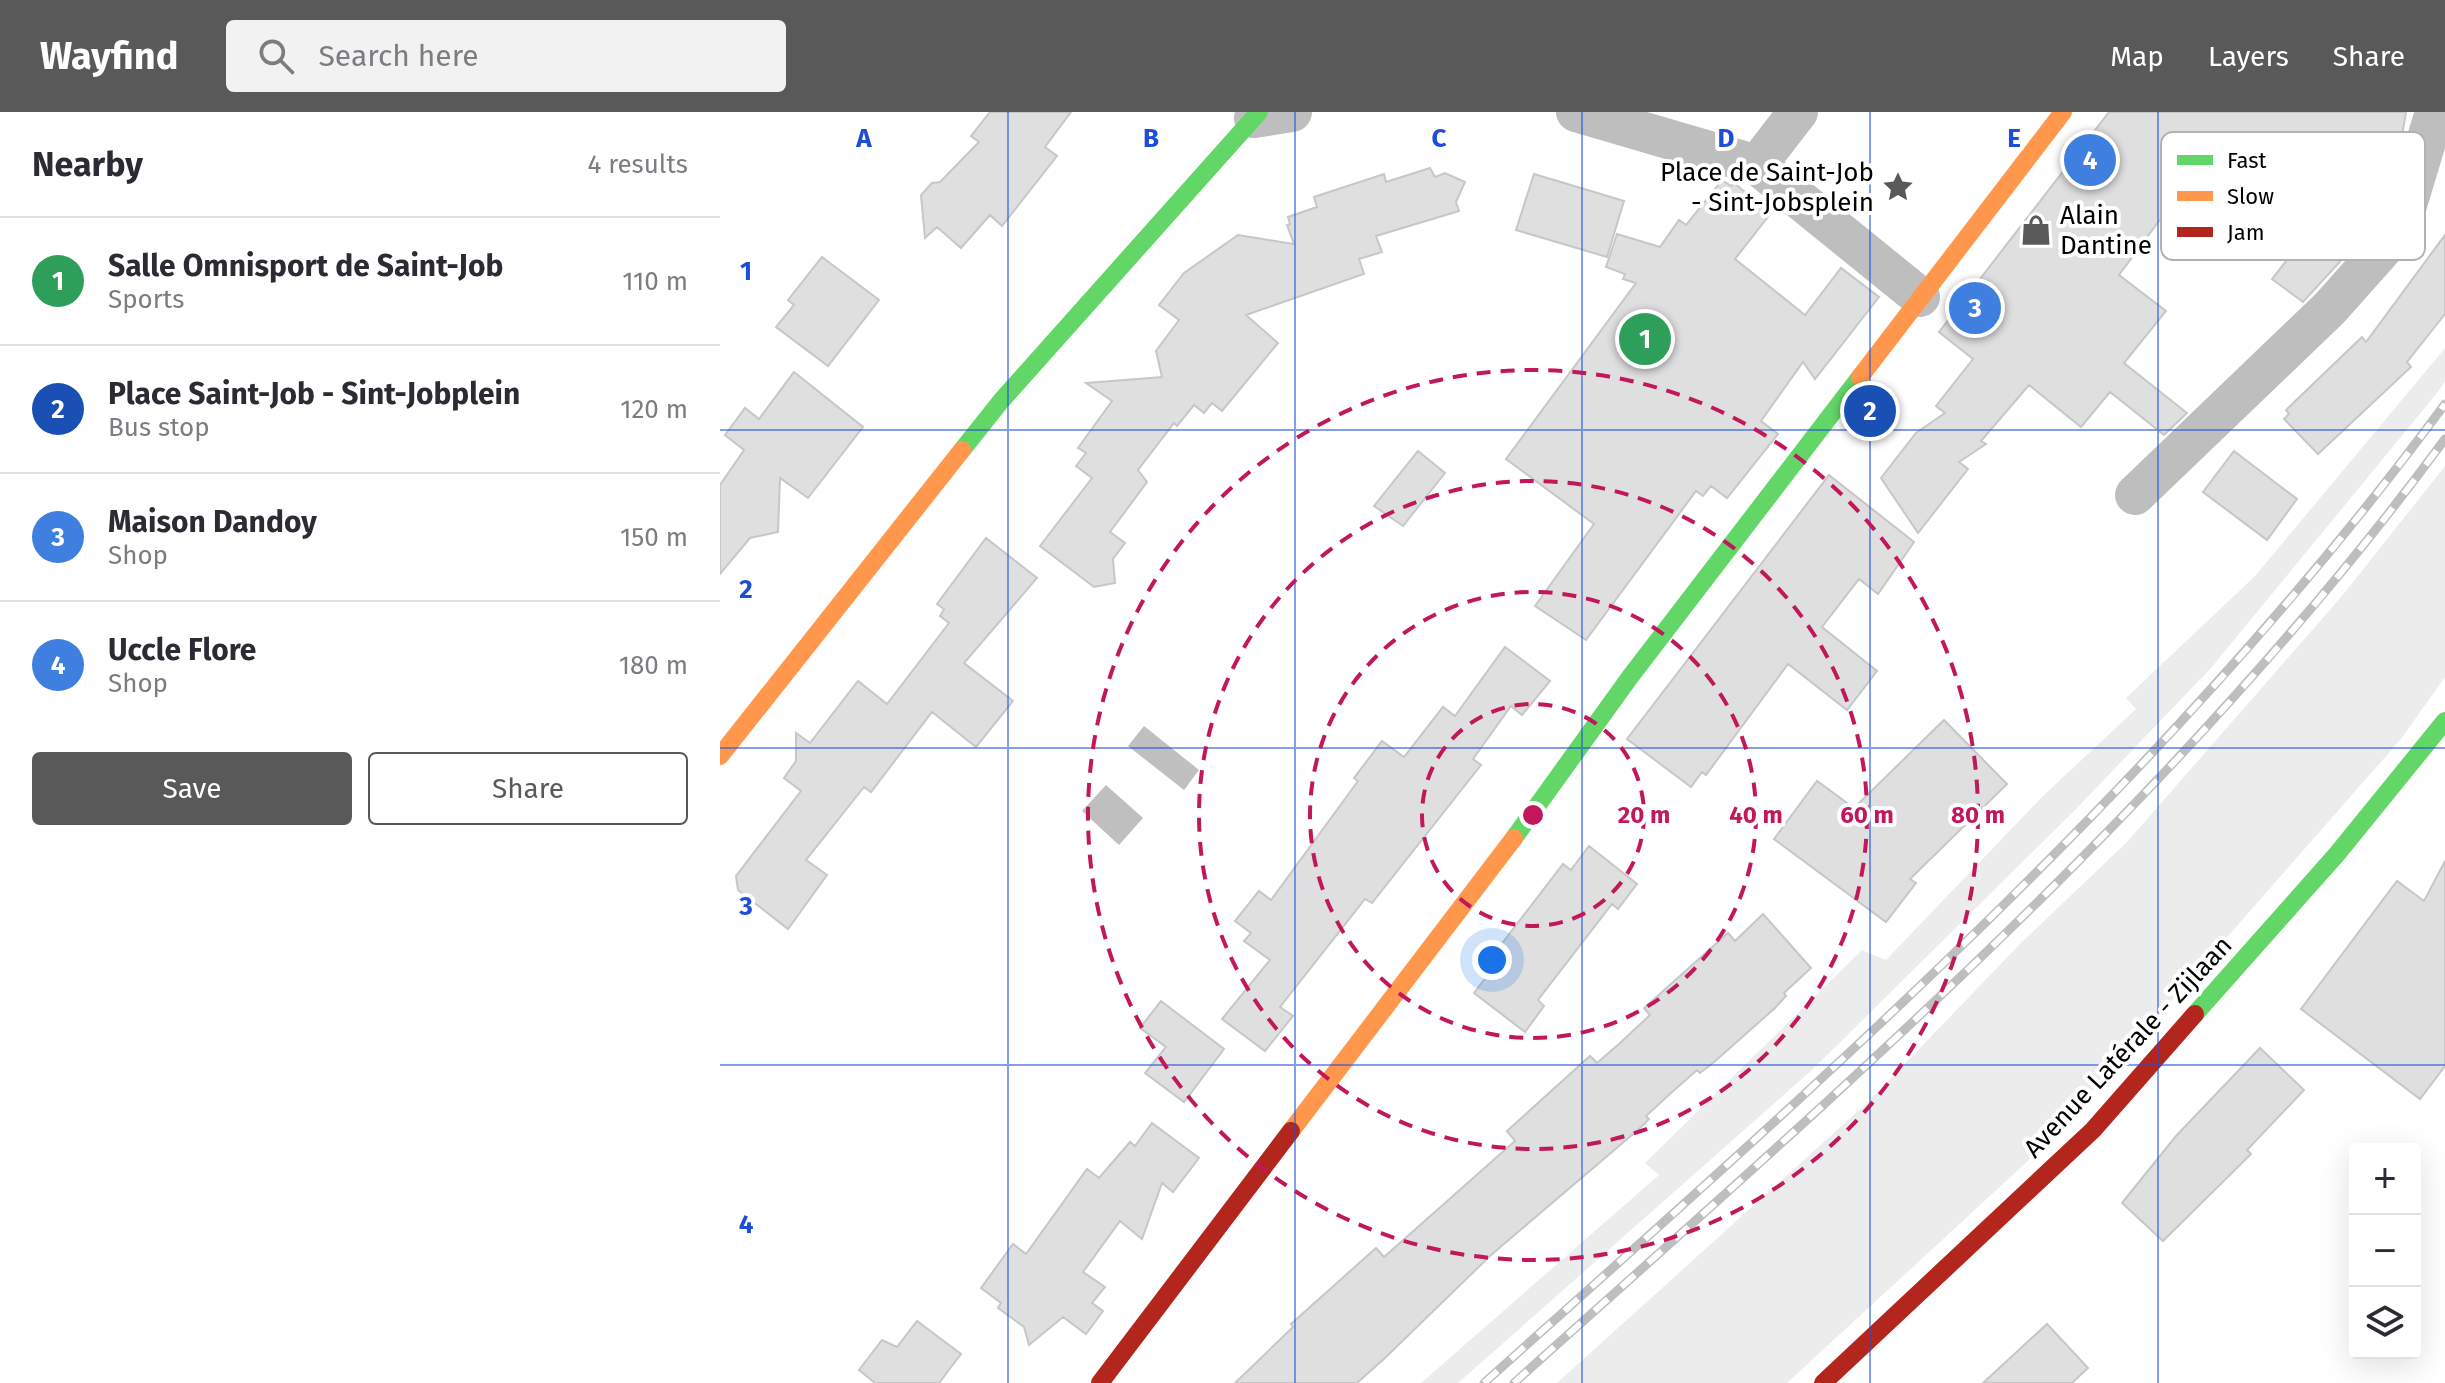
<!DOCTYPE html>
<meta charset="utf-8">
<style>
:root{--surface:#fff;--page:#f2f2f3;--text:#2b2b33;--muted:#7c7c81;--line:#e1e1e2;--accent:#595959}
body{margin:0;font-family:"Fira Sans",sans-serif;background:var(--page);color:var(--text)}
.controls{position:absolute;right:24px;bottom:24px;display:grid;overflow:hidden;border-radius:8px;box-shadow:0 8px 32px #0002}
.controls button{width:72px;height:72px;display:grid;place-items:center;padding:0;border:0;border-bottom:2px solid var(--line);background:var(--surface);color:var(--text);font:40px sans-serif}
.you{position:absolute;left:772px;top:848px;width:28px;height:28px;margin:-20px;border:6px solid #fff;border-radius:50%;background:#1a73e8;box-shadow:0 0 0 12px #1a73e833}
.badge{display:grid;place-items:center;width:52px;height:52px;border-radius:50%;background:var(--accent);color:#fff;font-size:26px;font-weight:700}
.pin{position:absolute;translate:-50% -50%;border:4px solid #fff;box-shadow:0 2px 8px #0006}
.list{margin:0;padding:0;list-style:none}
h2{display:flex;justify-content:space-between;align-items:center;height:104px;margin:0;padding:0 32px;font-size:34px}
h2 small{font-size:26px;font-weight:400;color:var(--muted)}
.list li{display:grid;grid-template-columns:52px 1fr auto;gap:24px;align-items:center;box-sizing:border-box;height:128px;padding:0 32px;border-top:2px solid var(--line)}
.list b{display:block;font-size:30px;white-space:nowrap}
.list p{margin:0;font-size:26px;white-space:nowrap;color:var(--muted)}
.list em{font-size:26px;font-style:normal;color:var(--muted)}
.actions{display:flex;gap:16px;padding:24px 32px}
.actions a{flex:1;padding:18px 0;border:2px solid var(--accent);border-radius:8px;text-align:center;font-size:28px;color:var(--accent)}
.actions .main{background:var(--accent);color:#fff}
.icon{flex:none;width:44px;height:44px;fill:none;stroke:currentColor;stroke-width:2;stroke-linecap:round;stroke-linejoin:round}
.map{position:relative;flex:none;width:1725px;height:1271px;overflow:hidden}
header{display:flex;align-items:center;gap:48px;box-sizing:border-box;height:112px;padding:0 40px;background:var(--accent);color:#fff}
header strong{font-size:38px}
nav{display:flex;gap:44px;margin-inline-start:auto;font-size:28px}
.search{width:560px;height:72px;background:var(--page);display:flex;align-items:center;gap:20px;box-sizing:border-box;padding:0 28px;border-radius:8px;color:var(--muted);font-size:30px}
main{display:flex}
aside{flex:1;background:var(--surface)}
.map>svg:first-child{display:block}
</style>
<header>
<strong>Wayfind</strong>
<div class="search"><svg class="icon" aria-label="search" viewBox="0 0 24 24"><circle cx="10" cy="10" r="6"/><path d="M15 15l6 6"/></svg>Search here</div>
<nav><a>Map</a><a>Layers</a><a>Share</a></nav>
</header>
<main>
<aside>
<h2>Nearby<small>4 results</small></h2>
<ul class="list">
<li><span class="badge" style="background:#2e9e5b">1</span><div><b>Salle Omnisport de Saint-Job</b><p>Sports</p></div><em>110 m</em></li>
<li><span class="badge" style="background:#1a4fb4">2</span><div><b>Place Saint-Job - Sint-Jobplein</b><p>Bus stop</p></div><em>120 m</em></li>
<li><span class="badge" style="background:#3f7fe0">3</span><div><b>Maison Dandoy</b><p>Shop</p></div><em>150 m</em></li>
<li><span class="badge" style="background:#3f7fe0">4</span><div><b>Uccle Flore</b><p>Shop</p></div><em>180 m</em></li>
</ul>
<div class="actions"><a class="main">Save</a><a>Share</a></div>
</aside>
<div class="map">
<svg width="1725" height="1271" viewBox="0 0 1725 1271">
<rect width="100%" height="100%" fill="#fff"/>
<!-- green -->
<path fill="#ececec" d="M1725,236V269L1717,281L1491,556L1356,697L1092,958L738,1271H701L939,1063L925,1051L1142,838L1166,848L1322,685L1416,597L1406,586L1535,464Z
M1725,354V565L1681,627L1323,1035L1067,1271H837L1147,991L1300,832L1407,730L1622,484Z"/>
<!-- water -->
<path fill="#bfbfbf" d="M424,614L479,658L464,678L408,634Z
M386,673L423,706L399,733L362,699Z"/>
<!-- building -->
<path fill="#dfdfdf" stroke="#c7c7c7" stroke-width="2" d="M270,0H351L325,35L337,44L282,114L270,103L241,136L217,115L205,126L201,83L212,71L220,70L259,30L251,24Z
M1389,0H1686L1680,37L1666,84L1648,119L1583,190L1552,167L1592,116L1545,77L1522,102L1496,79L1468,117L1445,101L1399,163L1446,199L1404,251L1467,301L1444,323L1390,280L1361,315L1309,273L1261,329L1266,332L1239,350L1248,357L1198,421L1161,366L1196,321L1225,301L1216,294L1253,247L1219,220Z
M710,56L715,65L725,61L745,70L736,90L739,99L656,124L662,140L639,147L644,162L526,203L558,231L502,299L492,291L484,301L474,293L457,314L454,311L418,358L427,370L390,420L405,431L393,447L395,471L374,475L320,434L372,366L356,354L366,341L358,336L392,289L366,271L442,265L436,239L459,208L439,193L464,161L518,123L574,132L567,113L570,112L568,105L597,95L594,85L664,62L666,70Z
M814,62L904,89L887,145L796,118Z
M1002,68L1011,74L1014,71L1051,101L1015,147L1085,203L1121,156L1159,185L1095,267L1083,250L1041,309L1058,322L1007,386L991,374L983,384L976,379L866,528L815,494L874,412L786,347L916,171L903,167L905,162L886,155L897,122L940,135L959,108L966,113Z
M1725,123V202L1687,250L1691,255L1598,342L1564,307L1569,302L1566,298L1642,225L1646,230Z
M102,145L159,188L108,254L56,215L74,193L68,188Z
M74,260L143,315L88,386L60,366L58,420L30,426L0,462V373L24,338L5,323L25,296L39,307Z
M698,339L725,361L683,414L654,394Z
M1514,339L1577,387L1547,428L1483,380Z
M1109,363L1194,430L1158,482L1139,467L1102,515L1157,559L1127,598L1068,552L986,663L982,660L971,675L907,627Z
M266,426L317,466L244,551L293,589L256,635L212,600L151,680L144,675L86,748L107,763L68,817L18,778L16,764L81,679L64,666L76,649V621L90,631L138,569L167,592L229,511L220,504L224,497L217,492Z
M785,535L830,569L802,603L791,594L753,647L761,653L652,791L645,787L560,895L573,904L545,939L502,907L550,848L524,829L531,821L515,809L539,779L551,788L638,669L634,666L662,629L684,645L723,595L735,604Z
M1224,608L1287,672L1190,767L1196,771L1166,810L1054,727L1097,669L1134,696Z
M869,734L917,772L898,797L892,792L818,888L824,894L805,920L754,881L773,856L767,851L843,752L851,758Z
M1725,749V954L1700,987L1581,897L1677,769L1704,789Z
M1043,802L1091,856L1064,881L1066,884L1055,896L993,951L980,961L977,958L951,981L926,1004L929,1007L919,1017L771,1143L665,1246L637,1271H515L573,1215L571,1212L656,1136L664,1145L795,1029L787,1019L870,944L877,951L899,932L930,903L924,896L1008,821L1015,829Z
M441,889L504,937L464,990L425,961L446,935L420,916Z
M1540,936L1584,978L1527,1038L1531,1042L1443,1129L1402,1091L1456,1024Z
M432,1011L479,1046L453,1080L442,1071L422,1127L400,1109L363,1160L385,1175L372,1191L383,1199L366,1222L343,1205L309,1233L304,1215L278,1196L281,1191L261,1176L293,1132L306,1142L367,1057L379,1066L410,1030L415,1034Z
M197,1209L241,1242L219,1271H155L139,1258L162,1228L177,1235Z
M1327,1212L1368,1256L1352,1271H1263Z"/>
<g fill="none" stroke-linecap="round" stroke-linejoin="round">
<!-- street -->
<path stroke="#bebebe" stroke-width="40" d="M856,0L1037,53
M1078,0L1037,53L1200,185
M534,6L572,0
M1415,383L1610,196L1667,132L1687,93L1715,0"/>
<!-- fast -->
<path stroke="#63d668" stroke-width="18" d="M242,338L281,289L539,0
M794,726L910,565L1140,265
M1475,902L1617,742L1725,609"/>
<!-- slow -->
<path stroke="#ff974d" stroke-width="18" d="M1140,265L1343,0
M0,644L242,338
M571,1019L794,726"/>
<!-- jam -->
<path stroke="#b3261e" stroke-width="18" d="M380,1271L571,1019
M1103,1271L1373,1018L1475,902"/>
<defs>
<path id="rail" d="M764,1271C1105,966 1453,662 1725,292
M794,1271C1122,977 1463,684 1725,327"/>
</defs>
<!-- rail casing -->
<use href="#rail" stroke="#bebebe" stroke-width="9"/>
<!-- rail -->
<use href="#rail" stroke="#fff" stroke-width="6" stroke-dasharray="18" stroke-linecap="butt"/>
</g>
<!-- grid -->
<path fill="none" stroke="#1d4ed8" stroke-width="2" stroke-opacity="0.55" d="M288,0V1271M575,0V1271M862,0V1271M1150,0V1271M1438,0V1271M0,318H1725M0,636H1725M0,953H1725"/>
<!-- distance rings -->
<g fill="none" stroke="#c2185b" stroke-width="4" stroke-dasharray="14 10">
<circle cx="813" cy="703" r="111"/>
<circle cx="813" cy="703" r="223"/>
<circle cx="813" cy="703" r="334"/>
<circle cx="813" cy="703" r="445"/>
</g>
<!-- icons -->
<defs>
<symbol id="sight-bare" viewBox="-9 -9 18 18"><path d="M0-6L1.8-2.2L6-1.7L2.9 1.2L3.7 5.4L0 3.3L-3.7 5.4L-2.9 1.2L-6-1.7L-1.8-2.2Z" fill="#595959" stroke="#fff" stroke-width="2.5" paint-order="stroke"/></symbol>
<symbol id="shop-bare" viewBox="-9 -9 18 18"><path d="M-5-2.5h2.3a2.7 3.5 0 0 1 5.4 0H5L5.5 6h-11ZM-1.5-2.5h3a1.5 2.3 0 0 0-3 0Z" fill="#595959" stroke="#fff" stroke-width="2.5" paint-order="stroke"/></symbol>
</defs>
<g fill-rule="evenodd">
<use href="#sight-bare" x="1156" y="53" width="44" height="44"/>
<use href="#shop-bare" x="1294" y="96" width="44" height="44"/>
</g>
<g text-anchor="middle" dominant-baseline="central" stroke-width="8" stroke-linejoin="round" paint-order="stroke">
<!-- poi labels -->
<g font-size="26" fill="#000" stroke="#fff" text-anchor="end">
<text x="1154" y="60">Place de Saint-Job<tspan x="1154" dy="30">- Sint-Jobsplein</tspan></text>
<text x="1340" y="103" text-anchor="start">Alain<tspan x="1340" dy="30">Dantine</tspan></text>
</g>
<!-- street labels -->
<g font-size="26" fill="#000" stroke="#fff">
<text transform="translate(1408 935) rotate(-47)">Avenue Latérale - Zijlaan</text>
</g>
</g>
<!-- legend -->
<rect x="1441" y="20" width="264" height="128" rx="12" fill="#fff" stroke="#b2b2b2" stroke-width="2"/>
<rect x="1457" y="43" width="36" height="10" fill="#63d668"/>
<rect x="1457" y="79" width="36" height="10" fill="#ff974d"/>
<rect x="1457" y="115" width="36" height="10" fill="#b3261e"/>
<g font-size="22" fill="#000">
<text x="1507" y="56">Fast</text>
<text x="1507" y="92">Slow</text>
<text x="1507" y="128">Jam</text>
</g>
<g font-size="26" text-anchor="middle" font-weight="bold" fill="#1d4ed8" stroke="#fff" stroke-width="8" stroke-linejoin="round" paint-order="stroke">
<text x="144" y="35">A</text>
<text x="431" y="35">B</text>
<text x="719" y="35">C</text>
<text x="1006" y="35">D</text>
<text x="1294" y="35">E</text>
<text x="26" y="168">1</text>
<text x="26" y="486">2</text>
<text x="26" y="803">3</text>
<text x="26" y="1121">4</text>
</g>
<circle cx="813" cy="703" r="12" fill="#c2185b" stroke="#fff" stroke-width="4"/>
<g font-size="24" text-anchor="middle" font-weight="bold" fill="#c2185b" stroke="#fff" stroke-width="8" stroke-linejoin="round" paint-order="stroke">
<text x="924" y="711">20 m</text>
<text x="1036" y="711">40 m</text>
<text x="1147" y="711">60 m</text>
<text x="1258" y="711">80 m</text>
</g>
</svg>
<div class="controls">
<button>+</button>
<button>−</button>
<button><svg class="icon" aria-label="layers" viewBox="0 0 24 24"><path d="M12 4l9 5-9 5-9-5zM3 14l9 5 9-5"/></svg></button>
</div>
<div class="you"></div>
<div class="pin badge" style="left:925px;top:227px;background:#2e9e5b">1</div>
<div class="pin badge" style="left:1150px;top:299px;background:#1a4fb4">2</div>
<div class="pin badge" style="left:1255px;top:196px;background:#3f7fe0">3</div>
<div class="pin badge" style="left:1370px;top:48px;background:#3f7fe0">4</div>
</div>
</main>
